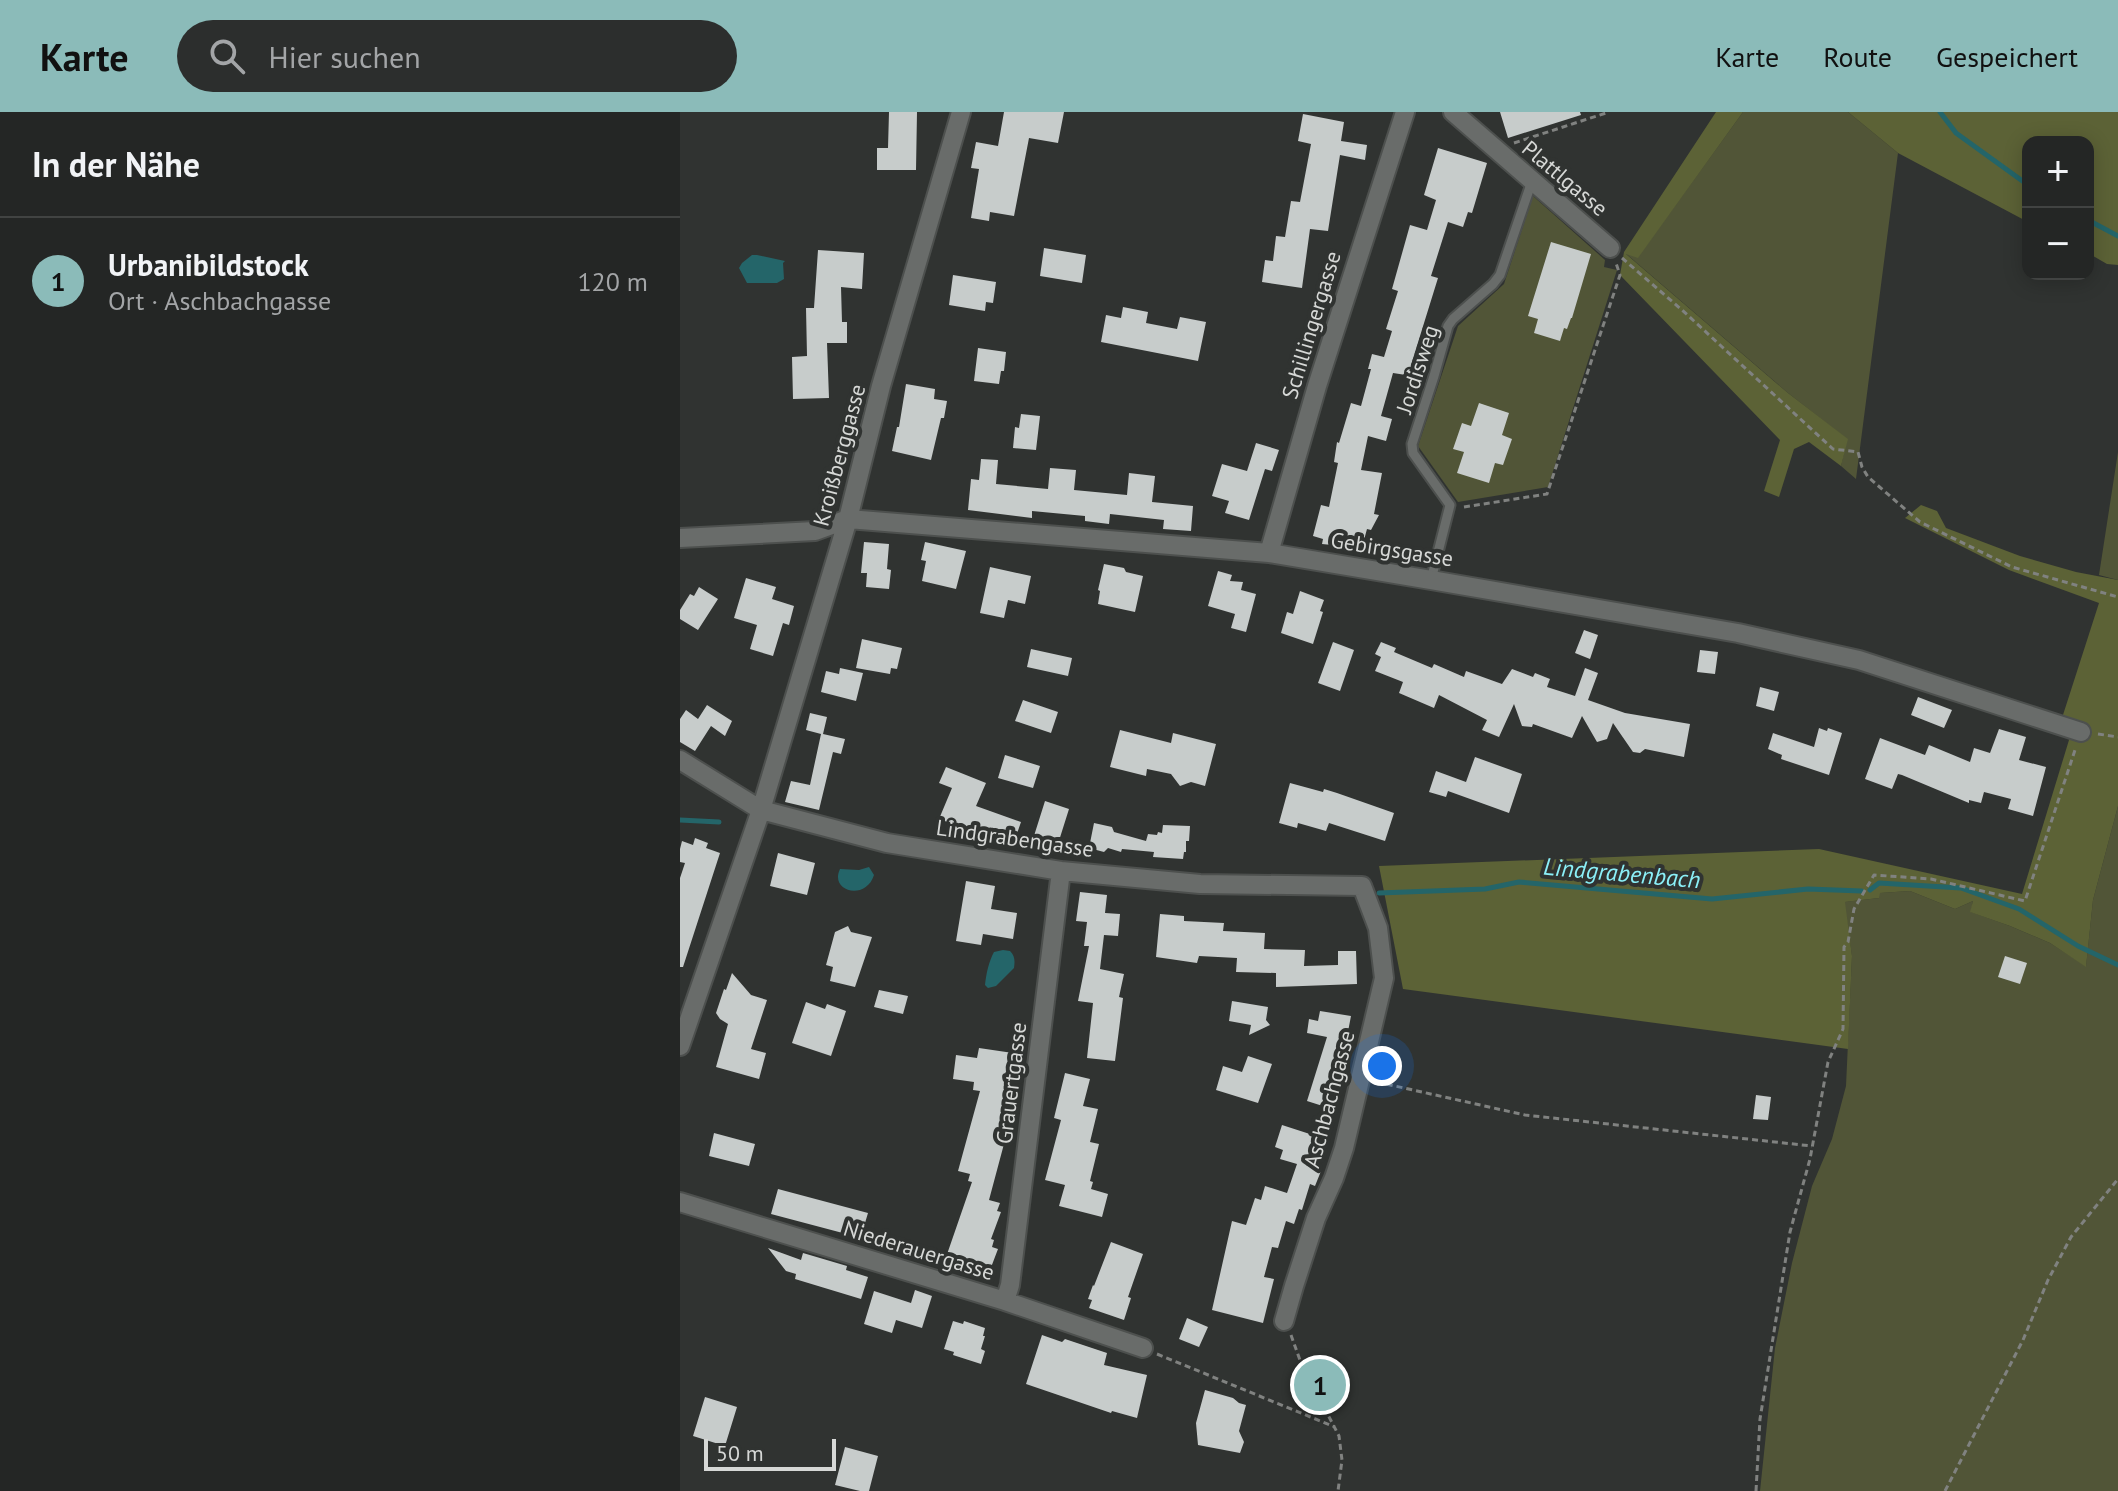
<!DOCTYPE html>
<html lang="de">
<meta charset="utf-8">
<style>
:root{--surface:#242625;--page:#2c2e2d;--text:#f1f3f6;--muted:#a3a5a7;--line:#414342;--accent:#8bbbb9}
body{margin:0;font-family:"PT Sans",sans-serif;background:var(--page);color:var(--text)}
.controls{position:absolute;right:24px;top:24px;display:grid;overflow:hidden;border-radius:16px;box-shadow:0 4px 20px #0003}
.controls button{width:72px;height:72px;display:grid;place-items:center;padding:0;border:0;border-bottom:2px solid var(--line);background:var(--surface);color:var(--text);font:40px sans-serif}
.scale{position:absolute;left:24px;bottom:20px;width:132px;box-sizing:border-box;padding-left:8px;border:4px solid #d6d8d6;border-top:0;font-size:22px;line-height:28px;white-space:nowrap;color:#d6d8d6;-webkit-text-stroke:6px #303331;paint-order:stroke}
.you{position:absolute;left:702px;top:954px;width:28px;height:28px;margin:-20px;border:6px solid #fff;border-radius:50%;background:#1a73e8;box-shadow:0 0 0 12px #1a73e833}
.badge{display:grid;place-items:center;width:52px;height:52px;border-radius:50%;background:var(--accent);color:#111;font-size:26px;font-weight:700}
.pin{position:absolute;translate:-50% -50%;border:4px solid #fff;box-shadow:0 2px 8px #0006}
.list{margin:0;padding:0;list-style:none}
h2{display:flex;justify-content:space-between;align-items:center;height:104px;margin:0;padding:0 32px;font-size:34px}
h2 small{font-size:26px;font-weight:400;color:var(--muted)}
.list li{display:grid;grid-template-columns:52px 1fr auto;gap:24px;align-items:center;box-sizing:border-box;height:128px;padding:0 32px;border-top:2px solid var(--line)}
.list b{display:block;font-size:30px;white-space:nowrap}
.list p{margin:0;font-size:26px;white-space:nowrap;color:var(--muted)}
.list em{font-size:26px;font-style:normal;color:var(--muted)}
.icon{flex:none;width:44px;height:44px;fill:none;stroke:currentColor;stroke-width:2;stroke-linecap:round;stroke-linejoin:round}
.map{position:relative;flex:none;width:1438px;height:1379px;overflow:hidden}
header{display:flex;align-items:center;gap:48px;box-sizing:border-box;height:112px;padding:0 40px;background:var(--accent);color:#111}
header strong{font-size:38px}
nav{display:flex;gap:44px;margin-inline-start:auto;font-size:28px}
.search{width:560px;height:72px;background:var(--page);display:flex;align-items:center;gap:20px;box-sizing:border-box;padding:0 28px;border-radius:44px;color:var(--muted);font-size:30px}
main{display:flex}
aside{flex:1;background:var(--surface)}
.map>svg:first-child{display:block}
</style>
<header>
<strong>Karte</strong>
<div class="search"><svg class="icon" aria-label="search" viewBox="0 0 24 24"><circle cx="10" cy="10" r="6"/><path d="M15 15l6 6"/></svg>Hier suchen</div>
<nav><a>Karte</a><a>Route</a><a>Gespeichert</a></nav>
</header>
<main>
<aside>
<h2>In der Nähe<small></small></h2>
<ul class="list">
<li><span class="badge">1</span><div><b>Urbanibildstock</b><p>Ort · Aschbachgasse</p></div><em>120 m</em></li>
</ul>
</aside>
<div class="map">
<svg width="1438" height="1379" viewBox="0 0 1438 1379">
<rect width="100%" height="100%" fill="#303331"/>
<!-- green -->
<path fill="#515537" d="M1063,0H1168L1218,41L1176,367L1161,354L1167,327L1108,281L944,140L958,145Z
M853,84L925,148L924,155L937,158L868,375L778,390L738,334L778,214L824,172Z
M1438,340V468L1419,463Z
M1438,694V1379H1080L1095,1236L1112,1151L1132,1074L1152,1027L1166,974L1172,844L1164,790L1199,786V781L1230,779L1275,797L1293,789L1291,800L1330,814L1370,831L1406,854L1413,788Z"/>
<!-- forest -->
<path fill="#5c6236" d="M1036,0H1063L958,146L946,142L1108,281L1168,327L1161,354L1129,330L1114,337L1099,385L1084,379L1100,328L940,163L944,140Z
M1168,0H1438V153L1427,152L1408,141V30H1348V110L1218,41Z
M1241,393L1257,399L1266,416L1340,444L1396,460L1438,468V694L1413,788L1406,855L1370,831L1330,814L1290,800L1293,789L1275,797L1230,779L1200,781L1199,786L1165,790L1172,844L1168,937L723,877L699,754L1139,737L1342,782L1389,628L1382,606L1419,491L1329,458L1225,406Z"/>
<!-- water -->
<path fill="#246569" d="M72,143H77L105,149L103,151L104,167L97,171H67L59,156L62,151Z
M189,755L194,763C186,789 149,780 160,757L179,758Z
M323,838L330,839C335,844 335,849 334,856L316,874L308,876L305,873C306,862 309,849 314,840Z"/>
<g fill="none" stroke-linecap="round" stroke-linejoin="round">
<!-- stream -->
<path stroke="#246569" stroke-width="5" d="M1260,0L1276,21L1348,73
M1408,108L1438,124
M0,708L39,710
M1190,778L1199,771L1281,776L1339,797L1398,834L1438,853
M699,781L805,777L839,770L1032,787L1128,777L1182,779"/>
</g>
<!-- building -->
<path fill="#c7cccb" d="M209,0H237L236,58H197V36H208Z
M324,0H384L378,31L349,26L334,104L310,100L309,109L291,106L299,57L291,56L296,30L318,34Z
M820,0H900L901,3L828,26Z
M623,2L664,10L661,29L687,33L685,48L660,43L648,119L630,117L622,176L582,170L585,148L593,149L596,124L605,125L611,89L620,90L631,32L618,29Z
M758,36L807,51L792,101L788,100L783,115L768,110L751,164L758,166L731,253L741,256L739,265L713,261L701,304L712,307L706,329L688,324L681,358L702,361L694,402L699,403L691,418L687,417L681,439L662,434L642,432L643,427L633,424L641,393L649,395L658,351L654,350L657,330L659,331L671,291L681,294L691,257H688L692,242L704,245L712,219L706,217L718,179L712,177L730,113L747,118L756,88L744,83Z
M871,130L911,142L892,206H891L887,217L884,216L880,229L854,221L858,207L848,204Z
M364,136L406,143L402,171L360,164Z
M138,138L184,141L182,177L161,175L162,210H167V231H147L149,286L113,287L112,245L127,244L126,196H134Z
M273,163L316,170L313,191L306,190L305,199L269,193Z
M443,195L468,200L466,211L497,217L500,205L526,210L518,249L421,230L426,203L441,206Z
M298,236L326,240L324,259H321L319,272L294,269Z
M226,272L255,277L254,287L267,289L264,306H261L251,348L212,339L217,315H219Z
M799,291L829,301L822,323L832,327L823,353L815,351L809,371L777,361L784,340L773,337L782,311L791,314Z
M341,302L360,304L356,338L333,336L335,315L339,316Z
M576,331L599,338L592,359L585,357L569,408L545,401L549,389L532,384L542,352L567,359Z
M301,347L318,348L316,372L368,377L370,356L396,358L394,378L447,383L449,361L475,364L472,390L513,394L511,419L483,417L484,408L430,402L429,412L405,409V404L352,399V406L288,398L291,367L299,368Z
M184,430L209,432L207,457L211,458L209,477L186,475L187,461H181Z
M245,430L286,439L276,477L242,469L246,449L241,448Z
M424,452L444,456L446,460L463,464L455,500L418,492L420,479L418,478Z
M310,455L351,464L345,492L328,488L324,506L300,501Z
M538,459L552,463L550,469L563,470L561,478L576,482L566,520L551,516L555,502L528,494Z
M66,466L96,475L92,487L114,494L109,513L103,511L93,544L70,537L77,513L54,506Z
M19,475L38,487L18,518L0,507V498L10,482L14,484Z
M620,479L644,488L640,499L643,500L633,532L601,521L607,500L613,502Z
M904,518L918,523L910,547L895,541Z
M182,527L222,536L217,557L211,556L210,562L176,556Z
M653,530L674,538L660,579L638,571Z
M701,530L716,536L714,540L752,556L754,552L784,565L786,559L822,572L832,557L853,565L855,561L870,567L867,575L895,584L905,556L918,561L908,588L945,601L1010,612L1004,645L965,637L960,641L953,640L933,611L927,627L917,630L902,604L892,626L853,612L852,615L842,614L834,592L819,625L802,618L807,608L759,583L754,596L719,581L723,570L695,559L701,545L695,542Z
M351,537L392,546L388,564L347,555Z
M1020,538L1038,540L1035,562L1017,560Z
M160,556L183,561L176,589L141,580L146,559L159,562Z
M1080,575L1099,580L1094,599L1076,594Z
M1238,585L1272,598L1264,616L1231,603Z
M343,588L378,600L371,621L335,609Z
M27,593L52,609L45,624L31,614L15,639L0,630V607L6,598L18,607Z
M130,601L147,605L143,622L165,627L161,642L153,640L139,698L105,690L111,669L130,673L141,622L126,618Z
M1139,616L1147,619L1148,616L1162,621L1149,663L1101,647L1102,643L1088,637L1093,621L1134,635Z
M1319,617L1346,625L1339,648L1366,655L1353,704L1328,697L1331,687L1304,680L1301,691L1289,688V691L1222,663L1218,662L1212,677L1185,667L1200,626L1245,643L1249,633L1290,650L1294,636L1310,641Z
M440,618L491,631L493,621L536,632L525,674L511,670L500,674L491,662L467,657L466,664L430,655Z
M325,643L360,654L353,676L318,666Z
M795,645L842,662L829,701L768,679L766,685L749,680L756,659L786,670Z
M266,655L306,671L296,694L341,710L333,733L259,707L272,676L259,671Z
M610,671L643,680L644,677L657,681L714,701L705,729L649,711L646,719L618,711L617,716L599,711Z
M365,689L389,697L377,735L353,727Z
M414,711L432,715L434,720L466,729L468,722L477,723L478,720L482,721L483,713L510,714L509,729H506V740H504L503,747L473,745L474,740L442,737L441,740L428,736L424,740L409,736Z
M15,726L28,731L26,736L40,741L3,855H0V766L5,751L0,750V737L2,729L13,733Z
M98,741L135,751L127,783L90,774Z
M286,769L315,774L311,797L337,801L333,827L303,822L301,833L276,829Z
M400,780L427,783L425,801L440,802L438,824L424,823L420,857L444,862L439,885L443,886L435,949L407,946L413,891L398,889L409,834H404L407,810L396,809Z
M480,802L504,804V809L544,811L543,819L585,821L584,837L625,838L624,854L658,853V839H676L677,872L596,875V861L556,860L557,846L519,844L517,851L476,845Z
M168,814L171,820L192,825L175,875L150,869L153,855L146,853L155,820Z
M1325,844L1347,851L1340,872L1318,865Z
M52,861L71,883L87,888L71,937L86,941L79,967L36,955L48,912L40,907L36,901L44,877L46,878Z
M199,878L228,884L223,902L194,895Z
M552,889L588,895L586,908L590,913L569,923L571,913L549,909Z
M126,890L145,897L147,892L166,899L151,944L112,931Z
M640,899L671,904L660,961L649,996L627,989L647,925L627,921L629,907L638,909Z
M299,936L339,942L332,1002L309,1088L320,1091L317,1099L321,1100L311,1127L314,1128L312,1135L318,1137L307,1166L264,1151L292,1070L288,1069L290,1062L278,1059L300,979L293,978L294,970L273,967L276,943L297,946Z
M568,944L592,952L578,991L536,978L543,954L562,960Z
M385,961L410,967L403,994L418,997L410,1030L419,1032L410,1069L413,1070L411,1077L428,1082L422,1105L379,1094L385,1073L365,1068L381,1008L374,1006Z
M1076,983L1091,985L1088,1008L1073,1007Z
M602,1013L636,1024L626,1053L641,1059L635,1074L630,1072L622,1098L619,1097L614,1112L606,1109L598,1136L592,1135L584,1165L594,1167L583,1211L532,1198L552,1109L566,1113L575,1086L581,1088L585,1074L607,1081L617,1052L600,1047L603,1038L595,1035Z
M34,1021L75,1032L69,1054L29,1044Z
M98,1077L188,1101L182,1121L175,1119L174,1124L91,1102Z
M431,1130L463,1142L448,1185L451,1186L444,1208L409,1196L412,1188L408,1187L413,1173L414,1174Z
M88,1136L121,1148L123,1141L167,1154L166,1158L188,1165L181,1187L115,1167L116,1162L106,1159Z
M235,1178L252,1184L242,1216L216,1208L212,1221L184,1212L194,1179L231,1191Z
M507,1206L528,1215L519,1235L499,1227Z
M273,1209L283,1212L284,1209L305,1216L303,1224H305L301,1237L305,1239L301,1252L273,1243L274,1240L264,1237Z
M362,1223L382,1230L385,1227L427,1241L424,1253L467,1263L457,1306L432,1299L431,1301L346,1272Z
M525,1278L553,1286L559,1291L566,1293L559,1319L564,1330L560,1341L518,1333L516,1311Z
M25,1285L57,1295L45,1334L13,1324Z
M165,1335L198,1344L189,1379H180L155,1373Z"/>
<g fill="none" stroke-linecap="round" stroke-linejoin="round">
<defs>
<path id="lane" d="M751,468L770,393L733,341L732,332L754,264L768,214L773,207L813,172L820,163L852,69"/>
<path id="street" d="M773,0L930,136
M0,426L135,419L168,407L589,441L751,468L1058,521L1179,548L1401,620
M589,441L637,274L725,0
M0,648L81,698L207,731L381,759L520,772L682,774L698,816L704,866L664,1036L654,1066L636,1106L614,1174L604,1209
M0,934L81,698L168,407L201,274L281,0
M0,1090L325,1189L463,1236
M325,1189L330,1173L381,759"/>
</defs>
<!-- lane casing -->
<use href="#lane" stroke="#4d504e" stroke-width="13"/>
<!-- street casing -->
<use href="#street" stroke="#4d504e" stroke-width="22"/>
<!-- path -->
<path stroke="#808280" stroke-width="3" stroke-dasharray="6 4" stroke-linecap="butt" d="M834,31L929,0
M942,146L1002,198L1153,337L1178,340L1182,355L1188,365L1240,410L1332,455L1438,485
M784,395L867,382L940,163L936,151
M1418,622L1438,625
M697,970L845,1003L1132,1034
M611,1223L621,1251L659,1324L662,1348L658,1379
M477,1242L655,1315
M1076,1379L1080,1307L1110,1120L1130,1047L1148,950L1163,917L1164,835L1168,830L1174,797L1194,763L1251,767L1345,789L1395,638
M1265,1379L1343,1228L1368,1168L1391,1125L1438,1067"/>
<!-- lane -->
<use href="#lane" stroke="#696c6a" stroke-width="9"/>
<!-- street -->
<use href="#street" stroke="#696c6a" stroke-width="18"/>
</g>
<g text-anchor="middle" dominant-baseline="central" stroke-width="8" stroke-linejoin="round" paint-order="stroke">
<!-- street labels -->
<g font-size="22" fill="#d6d8d6" stroke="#303331">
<text transform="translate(885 66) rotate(40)">Plattlgasse</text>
<text transform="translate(631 213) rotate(-73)">Schillingergasse</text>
<text transform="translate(737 257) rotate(-72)">Jordisweg</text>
<text transform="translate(159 343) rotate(-75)">Kroißberggasse</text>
<text transform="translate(712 437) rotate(9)">Gebirgsgasse</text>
<text transform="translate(335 726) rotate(8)">Lindgrabengasse</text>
<text transform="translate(331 971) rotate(-83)">Grauertgasse</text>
<text transform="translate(649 987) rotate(-75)">Aschbachgasse</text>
<text transform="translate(239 1138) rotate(17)">Niederauergasse</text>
</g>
<!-- water labels -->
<g font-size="24" font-style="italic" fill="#8bf0f8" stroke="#303331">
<text transform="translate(942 761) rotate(5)">Lindgrabenbach</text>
</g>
</g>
</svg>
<div class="controls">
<button>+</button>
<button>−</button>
</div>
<div class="scale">50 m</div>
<div class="you"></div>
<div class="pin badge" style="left:640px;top:1273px">1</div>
</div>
</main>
